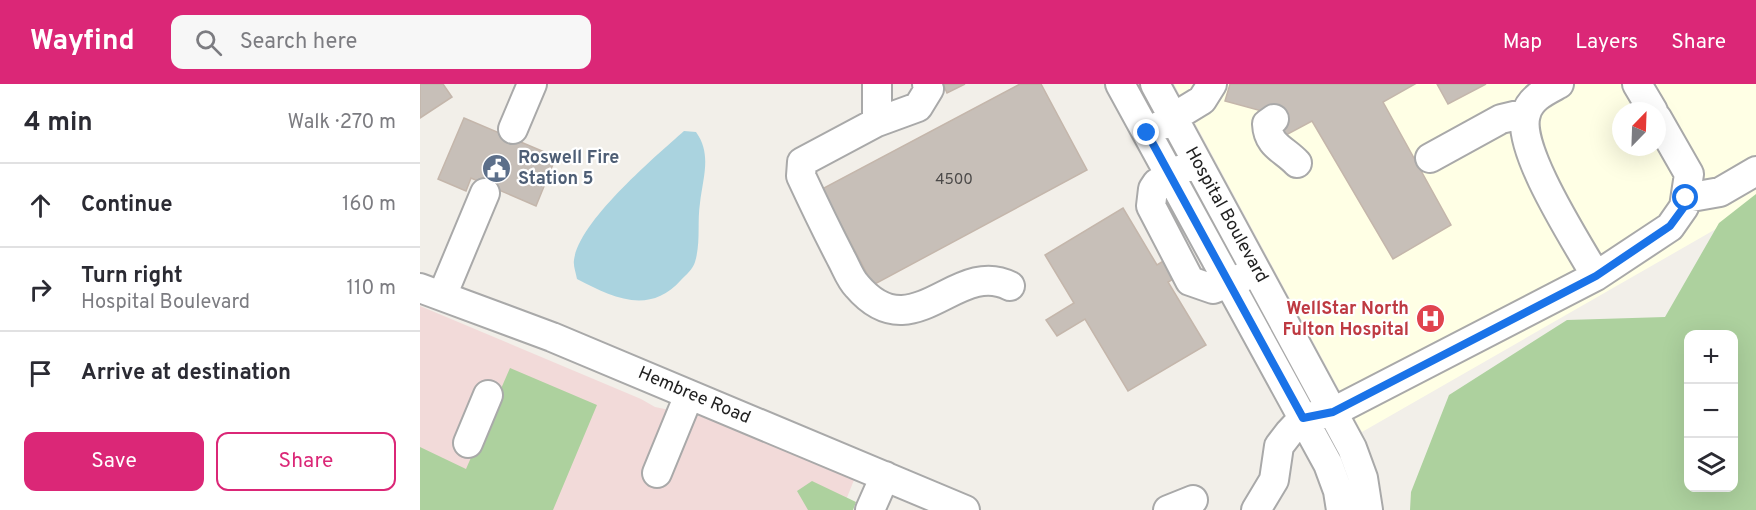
<!DOCTYPE html>
<meta charset="utf-8">
<style>
:root{--surface:#fff;--page:#f7f7f7;--text:#2b2b33;--muted:#7c7c81;--line:#e1e1e2;--accent:#db2777}
body{margin:0;font-family:Overpass,sans-serif;background:var(--page);color:var(--text)}
.controls{position:absolute;right:18px;bottom:18px;display:grid;overflow:hidden;border-radius:12px;box-shadow:0 6px 24px #0002}
.controls button{width:54px;height:54px;display:grid;place-items:center;padding:0;border:0;border-bottom:2px solid var(--line);background:var(--surface);color:var(--text);font:30px sans-serif}
.compass{position:absolute;left:1192px;top:18px;width:54px;height:54px;border-radius:50%;background:var(--surface);box-shadow:0 6px 24px #0002;rotate:23deg}
.stop{position:absolute;width:18px;height:18px;margin:-14px;border:4px solid #1a73e8;border-radius:50%;background:#fff}
.stop.end{background:#1a73e8;border-color:#fff;box-shadow:0 2px 6px #0008}
.list{margin:0;padding:0;list-style:none}
h2{display:flex;justify-content:space-between;align-items:center;height:78px;margin:0;padding:0 24px;font-size:26px}
h2 small{font-size:20px;font-weight:400;color:var(--muted)}
.list li{display:grid;grid-template-columns:39px 1fr auto;gap:18px;align-items:center;box-sizing:border-box;height:84px;padding:0 24px;border-top:2px solid var(--line)}
.list b{display:block;font-size:22px;white-space:nowrap}
.list p{margin:0;font-size:20px;white-space:nowrap;color:var(--muted)}
.list em{font-size:20px;font-style:normal;color:var(--muted)}
.actions{display:flex;gap:12px;padding:18px 24px}
.actions a{flex:1;padding:14px 0;border:2px solid var(--accent);border-radius:12px;text-align:center;font-size:21px;color:var(--accent)}
.actions .main{background:var(--accent);color:#fff}
.icon{flex:none;width:33px;height:33px;fill:none;stroke:currentColor;stroke-width:2;stroke-linecap:round;stroke-linejoin:round}
.map{position:relative;flex:none;width:1336px;height:426px;overflow:hidden}
header{display:flex;align-items:center;gap:36px;box-sizing:border-box;height:84px;padding:0 30px;background:var(--accent);color:#fff}
header strong{font-size:28px}
nav{display:flex;gap:33px;margin-inline-start:auto;font-size:21px}
.search{width:420px;height:54px;background:var(--page);display:flex;align-items:center;gap:15px;box-sizing:border-box;padding:0 21px;border-radius:12px;color:var(--muted);font-size:22px}
main{display:flex}
aside{flex:1;background:var(--surface)}
.map>svg:first-child{display:block}
</style>
<header>
<strong>Wayfind</strong>
<div class="search"><svg class="icon" aria-label="search" viewBox="0 0 24 24"><circle cx="10" cy="10" r="6"/><path d="M15 15l6 6"/></svg>Search here</div>
<nav><a>Map</a><a>Layers</a><a>Share</a></nav>
</header>
<main>
<aside>
<h2>4 min<small>Walk · 270 m</small></h2>
<ul class="list">
<li><svg class="icon" aria-label="ahead" viewBox="0 0 24 24"><path d="M12 20V5M6 11l6-6 6 6"/></svg><div><b>Continue</b></div><em>160 m</em></li>
<li><svg class="icon" aria-label="right" viewBox="0 0 24 24"><path d="M7 20v-9h11M14 6l5 5-5 5"/></svg><div><b>Turn right</b><p>Hospital Boulevard</p></div><em>110 m</em></li>
<li><svg class="icon" aria-label="arrive" viewBox="0 0 24 24"><path d="M6 21V4h12l-3 4 3 4H6"/></svg><div><b>Arrive at destination</b></div></li>
</ul>
<div class="actions"><a class="main">Save</a><a>Share</a></div>
</aside>
<div class="map">
<svg width="1336" height="426" viewBox="0 0 1336 426">
<rect width="100%" height="100%" fill="#f2efe9"/>
<!-- commercial -->
<path fill="#f2dad9" d="M0,222L221,315L235,323L299,336L431,392L434,396L422,426H0Z"/>
<!-- education -->
<path fill="#ffffe5" fill-rule="evenodd" d="M754,0H1336V122L942,348ZM1201,27H1237V63H1201Z"/>
<!-- forest -->
<path fill="#add19e" fill-rule="evenodd" d="M1336,110V426H990L991,408L1029,311L1147,236L1245,233L1299,139ZM1268,250H1314V404H1268Z
M90,284L177,321L133,426H0V363L46,385Z
M392,397L436,418L433,426H388L377,407Z"/>
<!-- water -->
<path fill="#aad3df" d="M264,47L276,48C292,70 283,93 280,119C277,139 281,158 275,178C273,185 266,191 261,196C229,232 192,213 157,195C156,189 153,182 154,176C159,137 235,73 264,47Z"/>
<!-- building -->
<path fill="#c7bfb8" stroke="#c4b6ab" stroke-width="1.5" d="M0,0H23L32,13L0,34Z
M523,0H545L527,9Z
M600,0H621L667,86L453,201L402,105Z
M810,0H995L963,18L1031,141L973,175L892,37L866,51L853,26L849,29L805,17Z
M1017,0H1066L1028,20Z
M44,34L136,73L116,122L51,94L46,107L18,95Z
M703,124L737,181L758,168L769,186L748,198L786,261L708,307L665,235L637,252L626,236L654,219L625,171Z"/>
<g fill="none" stroke-linecap="round" stroke-linejoin="round">
<defs>
<path id="minor" d="M457,0V38L498,23L509,5L507,0
M700,0L908,380L918,407L921,426
M735,0L932,364L943,394L948,426
M1139,0C1126,7 1110,14 1106,30C1095,64 1158,160 1176,192
M1217,0L1233,27
M854,35L847,40C848,62 864,65 877,79
M457,38L382,78L381,92C394,120 407,147 421,174C426,183 430,195 437,202C493,268 536,174 590,202
M736,44L782,16L792,0
M93,45L112,0
M1010,74L1081,35L1106,29
M766,83L737,99L733,105L731,122L770,197L793,205L826,192
M1266,114L1300,108L1336,87
M0,204L132,253L545,426
M22,212L65,109
M48,359L68,311
M237,389L269,311
M450,426L465,392
M748,426L773,416
M836,426L854,396L859,362L869,349L883,334L913,328L1176,192L1250,143L1264,123L1269,90L1237,34"/>
</defs>
<!-- minor casing -->
<use href="#minor" stroke="#a9a9a9" stroke-width="32"/>
<!-- minor -->
<use href="#minor" stroke="#fff" stroke-width="28"/>
</g>
<g fill="none" stroke-linecap="round" stroke-linejoin="round">
<!-- route -->
<path stroke="#1a73e8" stroke-width="8" d="M727,49L883,334L913,328L1176,192L1250,142L1264,123L1266,114"/>
</g>
<!-- icons -->
<defs>
<symbol id="civic-disc" viewBox="-11 -11 22 22"><circle r="9.5" fill="#5c6f8a" stroke="#fff"/><path d="M-.6-6.5H3V-4.5H.6V-3L4-1V1h2V6H-6V1h2V-1L-.6-3ZM-1.2 2.5V6h2.4V2.5Z" fill="#fff"/></symbol>
<symbol id="hospital-disc" viewBox="-11 -11 22 22"><circle r="9.5" fill="#e0444e" stroke="#fff"/><path d="M-5-5h3v3.5h4V-5h3V5h-3V1.5h-4V5h-3Z" fill="#fff"/></symbol>
</defs>
<g fill-rule="evenodd">
<use href="#civic-disc" x="60" y="68" width="33" height="33"/>
<use href="#hospital-disc" x="994" y="218" width="33" height="33"/>
</g>
<g text-anchor="middle" dominant-baseline="central" stroke-width="4.5" stroke-linejoin="round" paint-order="stroke">
<!-- number labels -->
<g font-size="15" fill="#4b4948">
<text x="534" y="96">4500</text>
</g>
<!-- service labels -->
<g font-size="18" font-weight="bold" fill="#4e5e75" stroke="#fff" text-anchor="start">
<text x="98" y="74">Roswell Fire<tspan x="98" dy="21">Station 5</tspan></text>
</g>
<!-- street labels -->
<g font-size="18" fill="#222" stroke="#fff">
<text transform="translate(806 131) rotate(61)">Hospital Boulevard</text>
<text transform="translate(274 312) rotate(23)">Hembree Road</text>
</g>
<!-- health labels -->
<g font-size="18" font-weight="bold" fill="#be3a42" stroke="#fff" text-anchor="end">
<text x="989" y="225">WellStar North<tspan x="989" dy="21">Fulton Hospital</tspan></text>
</g>
</g>
</svg>
<div class="controls">
<button>+</button>
<button>−</button>
<button><svg class="icon" aria-label="layers" viewBox="0 0 24 24"><path d="M12 4l9 5-9 5-9-5zM3 14l9 5 9-5"/></svg></button>
</div>
<svg class="compass" viewBox="-18 -18 36 36"><path d="M0-13l5 13h-10z" fill="#e53935"/><path d="M0 13l5-13h-10z" fill="#7c7c81"/></svg>
<div class="stop" style="left:1266px;top:114px"></div>
<div class="stop end" style="left:727px;top:49px"></div>
</div>
</main>
